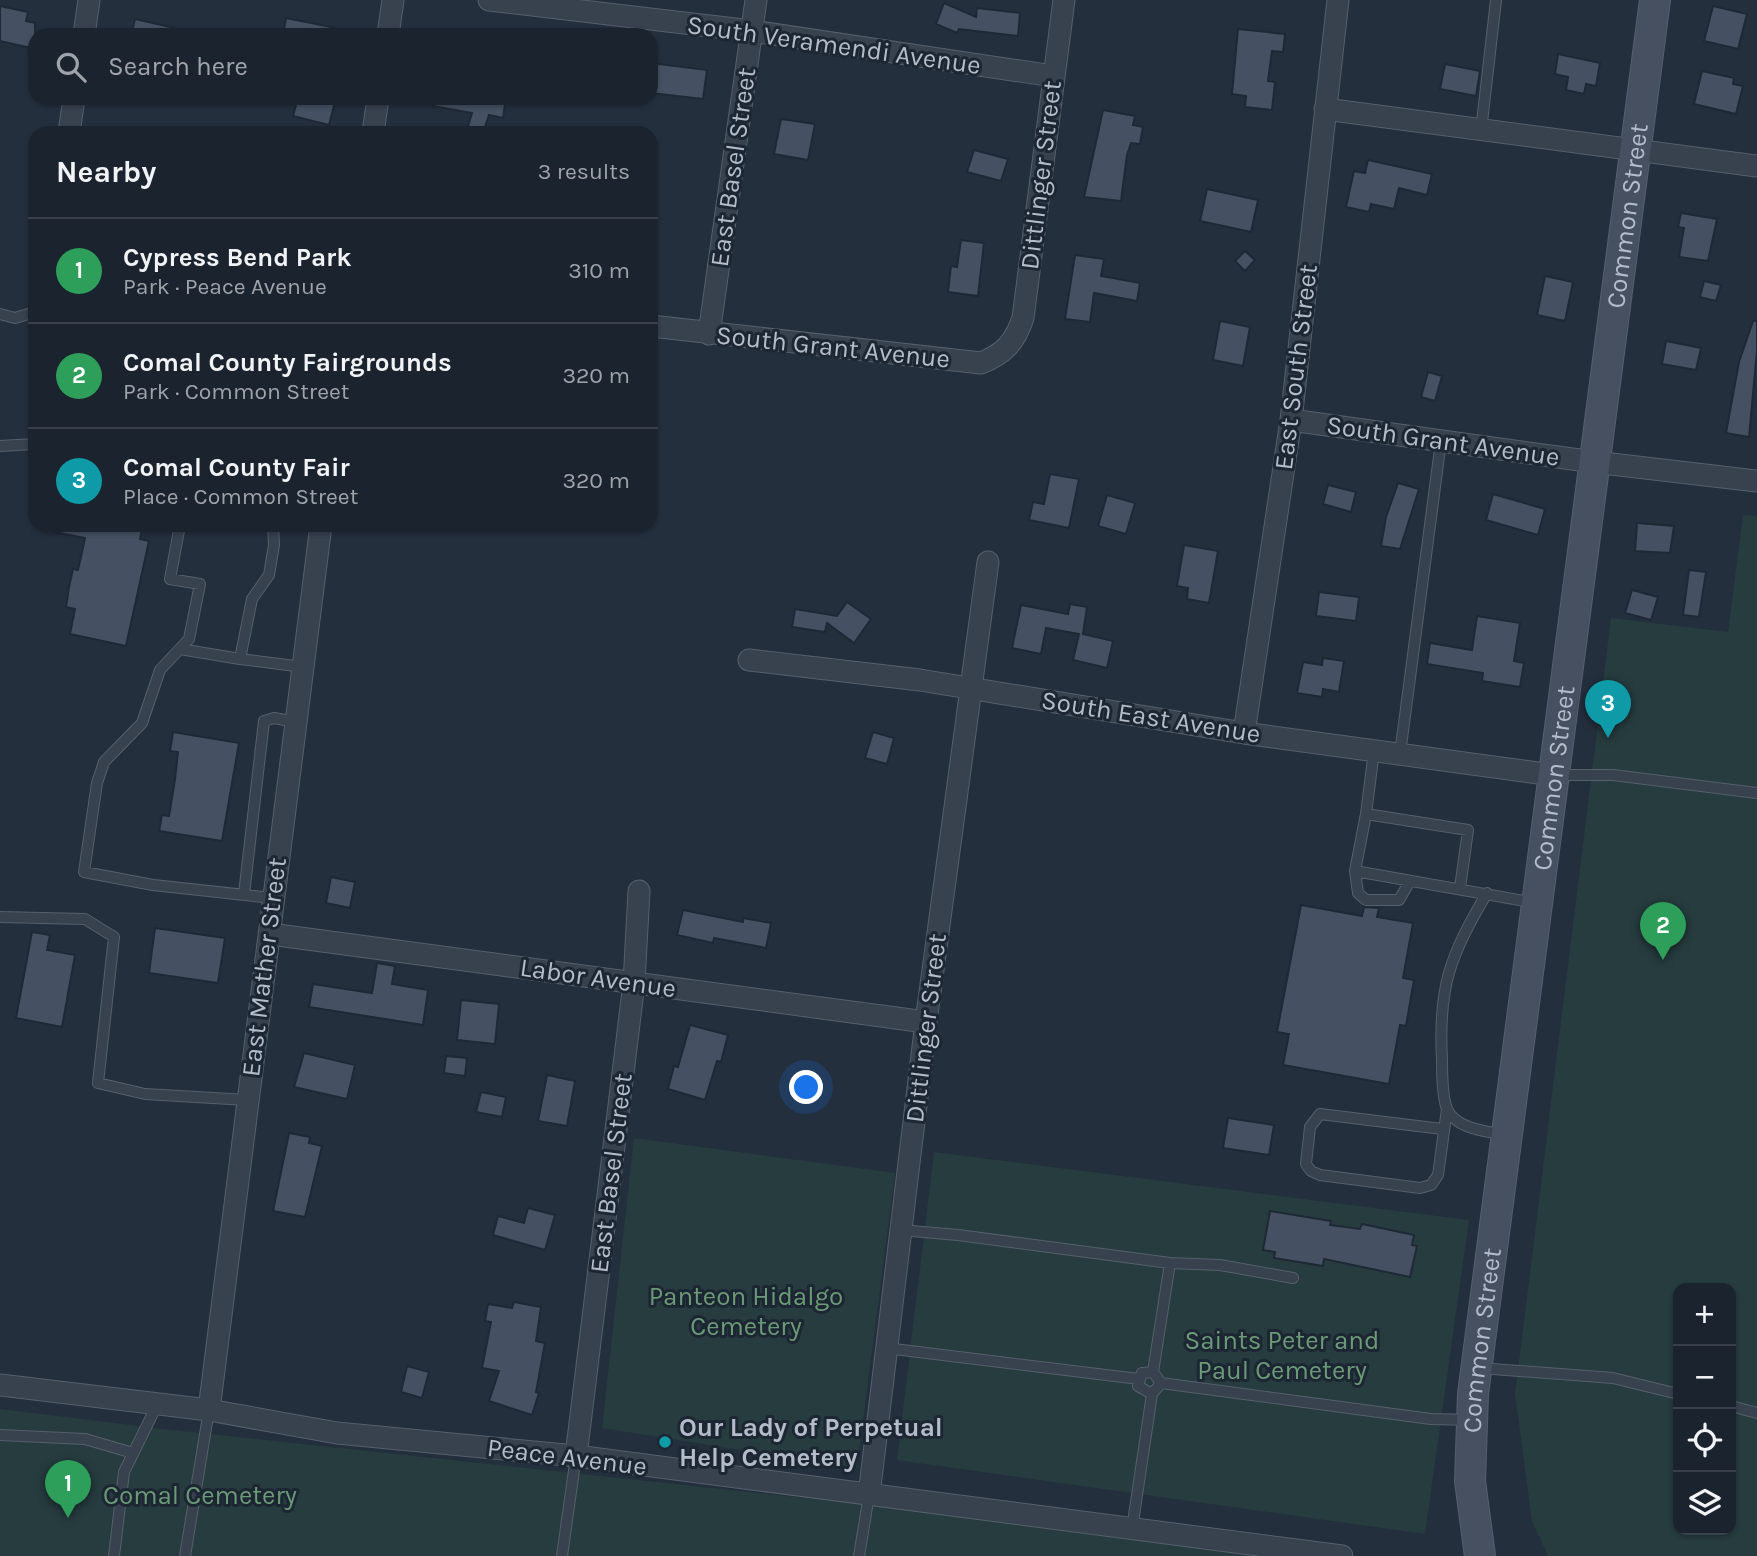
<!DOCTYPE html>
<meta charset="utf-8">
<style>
:root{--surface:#1b232e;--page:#242b36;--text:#f1f3f6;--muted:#a0a4aa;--line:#39404a;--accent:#db2777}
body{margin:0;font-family:Karla,sans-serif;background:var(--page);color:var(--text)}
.controls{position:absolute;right:21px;bottom:21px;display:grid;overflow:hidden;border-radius:14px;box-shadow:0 2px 5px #0004}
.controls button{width:63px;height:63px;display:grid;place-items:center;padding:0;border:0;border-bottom:2px solid var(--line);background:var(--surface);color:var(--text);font:35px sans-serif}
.you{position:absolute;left:807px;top:1088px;width:24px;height:24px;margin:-18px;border:5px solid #fff;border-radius:50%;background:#1a73e8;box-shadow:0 0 0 10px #1a73e833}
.badge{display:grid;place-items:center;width:46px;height:46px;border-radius:50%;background:var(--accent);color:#fff;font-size:23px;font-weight:700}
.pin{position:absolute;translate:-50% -58px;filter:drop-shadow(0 2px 4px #0008)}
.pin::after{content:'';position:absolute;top:37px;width:24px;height:21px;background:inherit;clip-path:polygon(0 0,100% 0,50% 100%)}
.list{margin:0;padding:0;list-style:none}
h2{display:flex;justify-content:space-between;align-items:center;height:91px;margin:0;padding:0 28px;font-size:30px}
h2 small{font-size:23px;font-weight:400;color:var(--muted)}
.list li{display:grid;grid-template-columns:46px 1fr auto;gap:21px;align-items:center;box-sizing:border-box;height:105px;padding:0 28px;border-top:2px solid var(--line)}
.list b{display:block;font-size:26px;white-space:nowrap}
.list p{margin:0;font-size:23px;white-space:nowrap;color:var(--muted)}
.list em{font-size:23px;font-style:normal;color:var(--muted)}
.icon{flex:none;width:38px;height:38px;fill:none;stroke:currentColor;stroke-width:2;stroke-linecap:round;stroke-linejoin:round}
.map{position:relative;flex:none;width:1757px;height:1556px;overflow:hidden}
.search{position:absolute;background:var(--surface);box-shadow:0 2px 5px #0004;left:28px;top:28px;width:630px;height:77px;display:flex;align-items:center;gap:18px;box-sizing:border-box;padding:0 24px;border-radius:21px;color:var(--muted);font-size:26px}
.panel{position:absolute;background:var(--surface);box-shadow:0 2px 5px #0004;left:28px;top:126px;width:630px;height:406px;border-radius:21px}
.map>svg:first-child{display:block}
</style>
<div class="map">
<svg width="1757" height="1556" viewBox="0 0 1757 1556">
<rect width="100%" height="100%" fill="#242f3e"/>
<!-- green -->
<path fill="#263c3f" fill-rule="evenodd" d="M1743,515L1757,516V1556H1548L1532,1521L1515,1394L1611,618L1728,632ZM1678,1288H1731V1530H1678Z
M634,1138L895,1173L857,1468L602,1428Z
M934,1152L1469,1220L1425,1534L897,1460Z
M0,1409L163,1429L1347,1556H0Z"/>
<!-- building -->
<path fill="#455162" stroke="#1f2835" stroke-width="2" d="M944,3L976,17L977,8L1020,13L1018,36L959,29L957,33L936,24Z
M0,6L28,12L26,21L35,23V49L0,41Z
M1713,6L1747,14L1738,49L1704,41Z
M286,18L336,28L335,35H283Z
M135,19L179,29L178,35H131Z
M1238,29L1285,34L1283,52L1272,51L1268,81L1275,82L1272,110L1245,107L1246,96L1232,94Z
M1558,54L1600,63L1596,86L1586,84L1584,94L1566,90L1568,77L1555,74Z
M651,63L707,70L703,99L651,93Z
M1445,64L1480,71L1476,96L1440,89Z
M1702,71L1734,78L1733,84L1743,86L1736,114L1694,104Z
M298,98H336L329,125L293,116Z
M433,98H506L503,118L489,115L483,133H466L472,113L433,106Z
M1103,110L1135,116L1133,125L1143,127L1140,144L1131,143L1127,155L1121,201L1084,197Z
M781,119L815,124L808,160L774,154Z
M974,150L1008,159L1001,181L967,172Z
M1368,160L1432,174L1427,195L1399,188L1394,209L1371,204L1369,212L1346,207L1354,171L1365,173Z
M1207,189L1258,200L1251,232L1200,221Z
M1681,213L1717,219L1708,261L1679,257L1684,228L1678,227Z
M961,240L984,243L978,296L948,292L951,266L957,267Z
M1245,251L1255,260L1245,271L1235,261Z
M1075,255L1104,259L1101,276L1140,283L1137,301L1094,293L1090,322L1065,319Z
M1545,276L1573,282L1565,321L1537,315Z
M1704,281L1721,285L1716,301L1700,297Z
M1220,321L1250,327L1243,366L1213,360Z
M1753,321H1757V351L1749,437L1726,433L1739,362Z
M1666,341L1701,348L1696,370L1662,364Z
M1428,372L1442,376L1435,401L1421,397Z
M1050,474L1079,479L1069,528L1029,520L1033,502L1044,504Z
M1398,483L1419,489L1400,549L1381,546L1386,517Z
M1328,485L1356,492L1351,512L1323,504Z
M1493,494L1545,509L1538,535L1486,520Z
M1107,495L1135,503L1126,534L1098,526Z
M1637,523L1674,526L1670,553L1635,551Z
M55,525H143L140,539L149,541L126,646L70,634L75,609L66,607L69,587L73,569L78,570L85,538L54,532Z
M1184,545L1218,551L1209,603L1187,599L1188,588L1177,586Z
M1689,570L1706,572L1699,617L1683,615Z
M1632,590L1658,597L1651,620L1625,613Z
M1319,592L1359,597L1356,621L1316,616Z
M847,602L871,619L854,643L827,623L825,632L792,627L795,609L837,616Z
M1070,604L1087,607L1083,634L1113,641L1107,668L1073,660L1079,634L1046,628L1041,654L1012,648L1021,605L1068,614Z
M1477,616L1520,623L1514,661L1524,663L1520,687L1482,681L1483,673L1427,664L1430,643L1472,650Z
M1323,658L1344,661L1339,692L1323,689L1322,697L1297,693L1303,662L1322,665Z
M173,732L239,743L222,841L159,831L162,815L169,816L175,779L178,752L170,751Z
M873,732L894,738L887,764L865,758Z
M331,877L355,882L350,908L326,903Z
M1301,905L1362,916L1364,907L1379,908L1377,917L1413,923L1403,978L1414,980L1406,1026L1400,1025L1389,1084L1283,1065L1289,1034L1277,1032Z
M683,910L743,922V918L771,923L766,948L714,938L713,943L677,935Z
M155,928L225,938L218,983L149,973Z
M32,932L50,935L47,950L75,955L62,1027L16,1018Z
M377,963L395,966L392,984L428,990L423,1025L309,1007L313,984L372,993Z
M461,1000L499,1004L495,1044L457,1040Z
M690,1025L728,1035L721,1062L717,1061L705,1100L668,1089L674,1066L678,1067Z
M304,1053L355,1065L347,1099L294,1087Z
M446,1056L467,1058L465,1076L444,1073Z
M547,1075L575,1081L567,1126L538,1121Z
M481,1092L506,1097L502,1117L476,1112Z
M1228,1118L1274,1125L1269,1155L1223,1148Z
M289,1133L310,1137L309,1143L322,1146L305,1217L273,1211Z
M528,1208L555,1215L545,1250L493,1235L498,1216L524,1223Z
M1270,1211L1331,1221L1330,1225L1360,1229L1362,1224L1414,1235L1412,1245L1417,1246L1410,1277L1324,1259L1323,1266L1274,1258L1275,1252L1263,1250Z
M514,1302L541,1307L536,1341L545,1343L536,1392L539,1393L532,1415L489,1401L499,1371L482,1368L491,1322L485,1321L488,1304L512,1308Z
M407,1366L429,1372L422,1398L401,1392Z"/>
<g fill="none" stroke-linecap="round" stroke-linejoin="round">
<defs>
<path id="service" d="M1481,131L1496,0
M0,314L15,318L35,312
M0,446L35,444
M180,525L170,579L200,584L189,639L160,670L142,723L104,762L97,783L84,872L153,885L273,898
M180,649L240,659L252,599L269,575L274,545L273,525
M240,659L303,667
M1400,754L1441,441
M1556,775H1613L1757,793
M1366,814L1374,751
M1355,871L1358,893L1366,900H1399L1410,881
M1460,888L1468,830L1366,814L1355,871L1536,903
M1487,893C1450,956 1438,986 1442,1060C1442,1074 1442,1096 1447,1109C1456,1129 1486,1131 1504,1135
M244,894L264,721L274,718L296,722
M0,917L85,919L114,937L98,1083L145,1094L247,1100
M1442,1129L1320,1114L1310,1127L1306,1164L1311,1171L1320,1175L1420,1188L1431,1185L1438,1175L1447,1109
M900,1230L958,1235L1170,1263L1153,1372
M1170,1263L1220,1265L1293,1278
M886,1348L1139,1379
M1479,1368L1613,1378L1678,1394
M1161,1383L1152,1394L1138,1386L1142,1373L1153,1372L1161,1383L1431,1419L1469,1420
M1731,1406L1757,1413
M0,1435L85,1439L133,1453
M1132,1529L1152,1394
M114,1556L124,1472L158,1403
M185,1556L209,1410
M562,1556L576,1456
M859,1556L869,1495"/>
<path id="minor" d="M489,0L752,31L1053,76
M84,35L89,0
M388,35L393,0
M1325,109L1757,166
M69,133L74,98
M373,133L378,98
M651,326L981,363C1004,354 1015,342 1023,318L1064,0
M709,334L756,0
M1291,420L1594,462L1757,481
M749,660L920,680L1244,733L1553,775
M1244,733L1291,420L1338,0
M270,934L926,1022
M0,1385L209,1410L337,1433L576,1456L1342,1556
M209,1410L321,525
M576,1456L634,983L639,891
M869,1495L926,1022L988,562"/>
<g id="secondary">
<path id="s1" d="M1480,1556L1470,1481L1473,1394L1655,0"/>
</g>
</defs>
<!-- service casing -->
<use href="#service" stroke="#565f6c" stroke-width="12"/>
<!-- minor casing -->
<use href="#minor" stroke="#565f6c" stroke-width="23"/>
<!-- secondary casing -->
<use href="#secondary" stroke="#565f6c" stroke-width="32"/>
<!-- service -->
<use href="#service" stroke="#38414e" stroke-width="10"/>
<!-- minor -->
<use href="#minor" stroke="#38414e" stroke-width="21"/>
<!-- secondary -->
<use href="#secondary" stroke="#465061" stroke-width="30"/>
</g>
<!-- markers -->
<circle fill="#0f9aa8" stroke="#1d2633" stroke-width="2.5" cx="665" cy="1442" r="7"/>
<g text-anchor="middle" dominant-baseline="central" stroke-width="6" stroke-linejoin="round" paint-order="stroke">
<!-- street labels -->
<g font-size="26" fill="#b4bcc9" stroke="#1d2633">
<text transform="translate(834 45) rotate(8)">South Veramendi Avenue</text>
<text transform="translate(733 167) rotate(-82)">East Basel Street</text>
<text transform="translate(1041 175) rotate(-83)">Dittlinger Street</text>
<text stroke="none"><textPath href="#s1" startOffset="1351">Common Street</textPath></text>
<text transform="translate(833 347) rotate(6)">South Grant Avenue</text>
<text transform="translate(1296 367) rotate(-83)">East South Street</text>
<text transform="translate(1443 441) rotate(8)">South Grant Avenue</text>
<text transform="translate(1151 717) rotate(9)">South East Avenue</text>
<text stroke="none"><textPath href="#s1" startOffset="784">Common Street</textPath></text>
<text transform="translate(264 967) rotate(-83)">East Mather Street</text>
<text transform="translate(598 978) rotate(8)">Labor Avenue</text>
<text transform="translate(926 1028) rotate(-83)">Dittlinger Street</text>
<text transform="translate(611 1173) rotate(-83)">East Basel Street</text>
<text stroke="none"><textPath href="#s1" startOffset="217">Common Street</textPath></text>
<text transform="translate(567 1457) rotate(7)">Peace Avenue</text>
</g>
<!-- park labels -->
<g font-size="26" fill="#6b9a76" stroke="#1d2633">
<text x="746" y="1296">Panteon Hidalgo<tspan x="746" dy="30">Cemetery</tspan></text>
<text x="1282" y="1340">Saints Peter and<tspan x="1282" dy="30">Paul Cemetery</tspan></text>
<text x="200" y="1495">Comal Cemetery</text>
</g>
<!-- poi labels -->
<g font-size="26" font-weight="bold" fill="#b4bcc9" stroke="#1d2633" text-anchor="start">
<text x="679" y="1427">Our Lady of Perpetual<tspan x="679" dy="30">Help Cemetery</tspan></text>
</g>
</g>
</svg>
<div class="controls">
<button>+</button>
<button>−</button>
<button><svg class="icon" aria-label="locate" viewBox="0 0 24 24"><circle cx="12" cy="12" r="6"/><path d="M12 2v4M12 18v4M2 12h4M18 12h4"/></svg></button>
<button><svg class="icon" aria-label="layers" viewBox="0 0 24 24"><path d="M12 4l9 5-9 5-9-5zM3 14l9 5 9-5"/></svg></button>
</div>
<div class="you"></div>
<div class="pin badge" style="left:68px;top:1518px;background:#2e9e5b">1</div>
<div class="pin badge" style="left:1663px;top:960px;background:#2e9e5b">2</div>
<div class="pin badge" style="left:1608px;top:738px;background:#0f9aa8">3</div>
<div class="search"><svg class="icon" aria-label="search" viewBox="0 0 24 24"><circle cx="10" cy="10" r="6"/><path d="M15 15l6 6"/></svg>Search here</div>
<section class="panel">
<h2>Nearby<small>3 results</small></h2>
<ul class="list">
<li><span class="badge" style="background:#2e9e5b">1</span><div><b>Cypress Bend Park</b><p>Park · Peace Avenue</p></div><em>310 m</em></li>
<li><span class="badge" style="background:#2e9e5b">2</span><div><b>Comal County Fairgrounds</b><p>Park · Common Street</p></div><em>320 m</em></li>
<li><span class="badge" style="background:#0f9aa8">3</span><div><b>Comal County Fair</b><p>Place · Common Street</p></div><em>320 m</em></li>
</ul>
</section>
</div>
